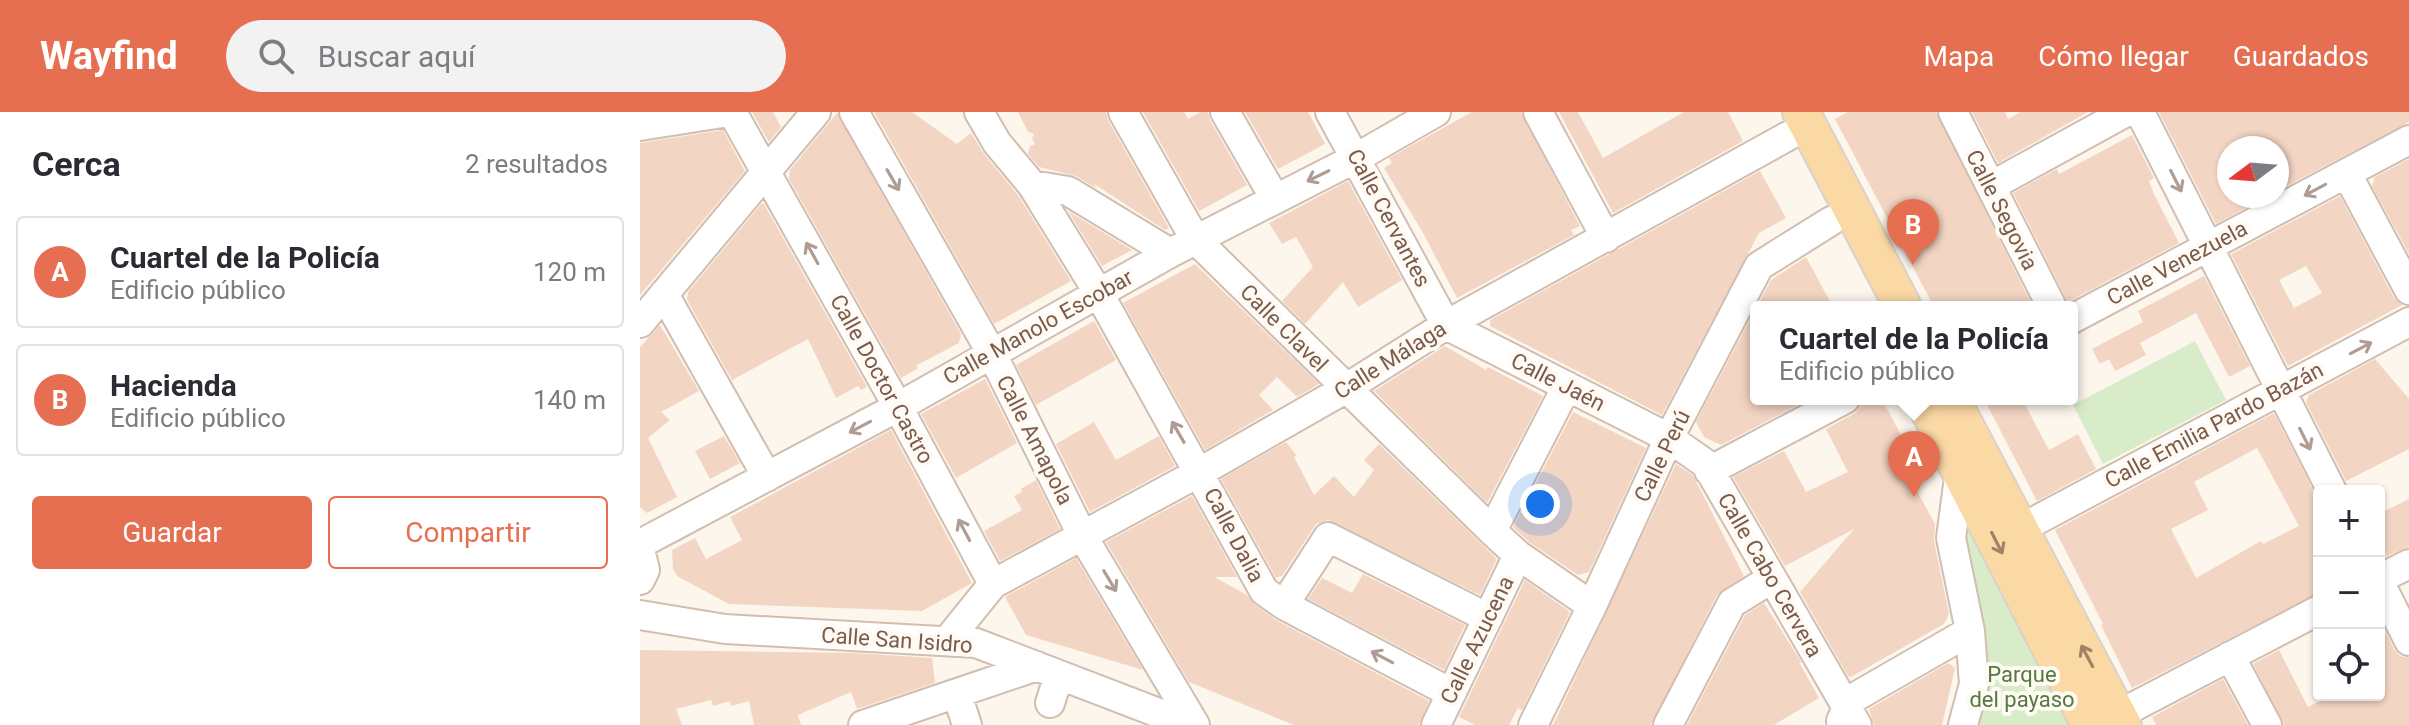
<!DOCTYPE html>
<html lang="es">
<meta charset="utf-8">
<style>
:root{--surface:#fff;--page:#f2f2f3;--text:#2b2b33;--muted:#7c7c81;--line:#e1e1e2;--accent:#e76f51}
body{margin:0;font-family:Roboto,sans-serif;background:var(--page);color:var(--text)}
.controls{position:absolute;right:24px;bottom:24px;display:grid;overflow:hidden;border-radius:8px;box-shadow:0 2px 6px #0004}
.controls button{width:72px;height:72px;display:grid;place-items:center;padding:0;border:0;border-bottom:2px solid var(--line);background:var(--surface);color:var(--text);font:40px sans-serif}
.compass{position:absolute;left:1577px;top:24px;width:72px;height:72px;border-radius:50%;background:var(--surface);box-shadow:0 2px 6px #0004;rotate:254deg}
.you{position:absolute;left:900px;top:392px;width:28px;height:28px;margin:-20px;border:6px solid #fff;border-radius:50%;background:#1a73e8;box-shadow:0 0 0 12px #1a73e833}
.badge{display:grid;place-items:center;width:52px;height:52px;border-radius:50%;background:var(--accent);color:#fff;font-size:26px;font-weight:700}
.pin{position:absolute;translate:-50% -66px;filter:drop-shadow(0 2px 4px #0008)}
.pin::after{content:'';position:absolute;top:42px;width:28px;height:24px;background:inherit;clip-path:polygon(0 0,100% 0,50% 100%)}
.popup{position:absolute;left:1110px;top:189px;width:328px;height:104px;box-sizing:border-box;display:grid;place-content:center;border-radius:8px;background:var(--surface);filter:drop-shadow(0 2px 6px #0005);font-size:26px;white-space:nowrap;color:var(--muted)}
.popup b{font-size:30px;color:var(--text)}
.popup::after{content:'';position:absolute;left:50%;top:100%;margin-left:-16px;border:16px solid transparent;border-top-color:var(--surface)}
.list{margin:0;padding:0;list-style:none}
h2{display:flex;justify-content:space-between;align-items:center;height:104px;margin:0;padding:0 32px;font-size:34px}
h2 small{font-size:26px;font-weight:400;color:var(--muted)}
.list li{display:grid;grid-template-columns:52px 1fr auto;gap:24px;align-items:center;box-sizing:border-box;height:112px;margin:0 16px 16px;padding:0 16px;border:2px solid var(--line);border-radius:8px}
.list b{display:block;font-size:30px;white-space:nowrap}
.list p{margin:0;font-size:26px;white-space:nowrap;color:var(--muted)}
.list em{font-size:26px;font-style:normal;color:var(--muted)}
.actions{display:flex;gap:16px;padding:24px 32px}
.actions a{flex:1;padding:18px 0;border:2px solid var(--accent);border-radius:8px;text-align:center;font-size:28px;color:var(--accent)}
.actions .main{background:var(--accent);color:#fff}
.icon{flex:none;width:44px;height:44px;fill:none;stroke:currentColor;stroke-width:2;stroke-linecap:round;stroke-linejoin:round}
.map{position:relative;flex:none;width:1769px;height:613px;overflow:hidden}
header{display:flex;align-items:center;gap:48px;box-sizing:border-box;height:112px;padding:0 40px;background:var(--accent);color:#fff}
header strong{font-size:38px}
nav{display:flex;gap:44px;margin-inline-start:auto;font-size:28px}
.search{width:560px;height:72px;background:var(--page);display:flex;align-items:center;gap:20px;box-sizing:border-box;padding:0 28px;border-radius:44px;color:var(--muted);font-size:30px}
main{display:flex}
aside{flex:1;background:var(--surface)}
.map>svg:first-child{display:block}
</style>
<header>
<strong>Wayfind</strong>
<div class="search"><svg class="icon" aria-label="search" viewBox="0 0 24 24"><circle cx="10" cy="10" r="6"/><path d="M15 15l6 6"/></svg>Buscar aquí</div>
<nav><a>Mapa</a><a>Cómo llegar</a><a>Guardados</a></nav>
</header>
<main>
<aside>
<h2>Cerca<small>2 resultados</small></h2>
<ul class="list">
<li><span class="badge">A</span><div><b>Cuartel de la Policía</b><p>Edificio público</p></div><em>120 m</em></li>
<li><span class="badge">B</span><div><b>Hacienda</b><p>Edificio público</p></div><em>140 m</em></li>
</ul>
<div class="actions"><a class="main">Guardar</a><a>Compartir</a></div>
</aside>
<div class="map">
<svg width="1769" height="613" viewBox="0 0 1769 613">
<rect width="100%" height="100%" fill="#fdf6ec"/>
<!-- green -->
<path fill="#d8ecc9" d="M1555,229L1586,288L1463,352L1433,293Z
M1334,386L1443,613H1335L1324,437Z"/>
<!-- building -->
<path fill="#f3d5c3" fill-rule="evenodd" d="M112,0H133L141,15L129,30Z
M234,0H272L317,32L331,21L344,42L378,83L431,169L354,212Z
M378,0H466L468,8L529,116L525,118L454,72L457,77L436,64L399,55L388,42L390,34L395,32L392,27L394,22L388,20Z
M503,0H544L548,7L560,0H568L570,8L607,73L559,99Z
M605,0H668L685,32L638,57Z
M832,0H881L940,114L931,118L934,123L817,186L782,119L744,56L752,51L749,46Z
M919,0H938L963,46L1044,0H1088L1103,29L973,101Z
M1208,0H1296L1393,195H1294L1195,7Z
M1332,0H1365L1368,7L1381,0H1448L1358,51Z
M1519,0H1769V10L1637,79V36H1589V84H1627L1576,112Z
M197,1L321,222L319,231L277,253V257L261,266L149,67L150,58Z
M83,18L105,59L0,183V31Z
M1492,23L1514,66L1509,69L1514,82L1539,131L1428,190L1373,81L1417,57L1419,62Z
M1769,47V142L1732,74L1735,65Z
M1120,59L1146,106L1119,121L1022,303L850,214V208Z
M708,69L762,168L718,195L703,170L665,212L642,189L673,155L656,125L642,132L629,111Z
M1700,84L1754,186L1762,193L1648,254L1591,142ZM1666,154L1682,181L1654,196L1639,168Z
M121,92H124L227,275L221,278L218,274L196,286L168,227L92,268L47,188L48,180Z
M428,99L492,138L462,154Z
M1166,145L1193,195H1117L1131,168Z
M555,152L679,272L657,285L637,265L619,283L633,298L565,338L483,191Z
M1564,164L1610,254L1589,265L1556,201L1500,231L1506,243L1475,259L1469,247L1460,252L1452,237L1503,210L1498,199Z
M1116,196V287H1169L1081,333L1064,325L1056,310Z
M454,209L476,248L396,293L376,253Z
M20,213L59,279L21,300L30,308L8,326L37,385L7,401L0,395V235Z
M805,234L846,258L848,255L903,284L847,391L734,279Z
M1735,247L1769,287V337L1706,369L1666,290L1669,283Z
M345,267L377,331L316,366L281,302Z
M1222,287H1242L1271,342L1265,345L1275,363L1270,366L1295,412L1294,429L1309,502L1304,512L1211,565L1208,564L1160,480L1214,417L1145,454L1093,365L1144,339L1166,380L1208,360L1186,317L1214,302L1220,295Z
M1344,287H1382L1409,338L1438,322L1456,357L1397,389Z
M933,300L1006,336L949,460L938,463L889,430L873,415Z
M1634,301L1679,389V481L1492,576L1461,513L1463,512L1415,418ZM1617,336L1659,414L1623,432L1621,429L1556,466L1531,417L1568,398L1554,370Z
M454,310L476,348L519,324L535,354L450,400L416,332Z
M251,318L332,471L282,499L89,492L37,464L33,457L32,438L55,426L66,447L102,428L90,405Z
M84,324L100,351L70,367L55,339Z
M646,330L657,344L654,345L674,383L694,364L714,385L734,358L724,348L739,332L857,447L840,483L688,408L676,412L642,464L636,466L581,367Z
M1036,352L1053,363L1104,464L1077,483L1011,613H913Z
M396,368L420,417L360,449L344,419L382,398L374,384L382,380L381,377Z
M552,384L597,465H574L607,483L614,492L636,508L789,589L779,613H654L549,570L466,430Z
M1769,387V435L1747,444L1739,429V402Z
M436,446L503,558L386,523L365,485Z
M723,462L825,513L804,558L668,487L682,466L712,481Z
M885,468L930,500L882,598L878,596L869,613H835L819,605Z
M1124,491L1162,551L1159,550L1179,586L1134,613H1047L1105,503Z
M1739,507L1754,537L1760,544L1769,546V613H1644L1613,552L1639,538L1668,595L1692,583H1739Z
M0,538L214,541L292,546L295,571L217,597L211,580L158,603L161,613H114L109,589L91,594L90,589L73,594L71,588L36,597L42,613H0Z
M1308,551L1315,556L1302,613H1234L1229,597Z
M1583,567L1608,613H1516L1512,605Z"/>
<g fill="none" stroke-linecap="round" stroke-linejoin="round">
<defs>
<path id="minor" d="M92,0L258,295L353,472L307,529
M214,0L351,240L442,423L555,613
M339,0L357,31L392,73L458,180L624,479L644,493L811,581
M483,0L555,127L852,419L878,443L952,494
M585,0L634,85
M690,0L806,213
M898,0L966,126
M1313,0L1412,195
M1500,0L1692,379
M0,14L89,0
M1707,62L1769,178
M392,73L428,79L530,141
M1351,74L1486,0
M24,182L127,365
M1432,207L1769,28
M0,211L176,0
M806,213L1029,326L1066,352L1217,613
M1320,358L1311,426L1330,519L1334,572L1323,613
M1069,359L1205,287
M1380,417L1769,210
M852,419L927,274
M0,432L258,295L530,141L716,46L796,0
M0,438L5,458L0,468
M1739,467L1769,452
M1739,469L1769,529
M353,472L560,360L705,277L806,213L1148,24
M644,493L688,425L848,506
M0,503L85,517L336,531L550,613
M1590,544L1627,613
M317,582L327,613
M410,591L419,563
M1478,603L1679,498
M1201,609L1210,588L1330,519
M223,613L397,554
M796,613L878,443
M893,613L952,494L1029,326L1119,154L1191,109
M1028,613L1092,491L1131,467"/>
<path id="major" d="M1161,0L1263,195
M1283,287L1450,613
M1311,287L1483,613"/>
</defs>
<!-- minor casing -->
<use href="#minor" stroke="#d1beb0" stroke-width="32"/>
<!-- major casing -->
<use href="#major" stroke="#dad1cd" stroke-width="40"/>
<!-- minor -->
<use href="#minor" stroke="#fff" stroke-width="28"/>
<!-- major -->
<use href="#major" stroke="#fbd9a5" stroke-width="36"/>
</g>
<!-- one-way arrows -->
<defs><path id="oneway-shaft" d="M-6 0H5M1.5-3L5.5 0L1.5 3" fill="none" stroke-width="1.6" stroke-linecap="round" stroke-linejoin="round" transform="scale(2)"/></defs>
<g stroke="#af9d94">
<use href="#oneway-shaft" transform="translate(678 64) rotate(154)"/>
<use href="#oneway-shaft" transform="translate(253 68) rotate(60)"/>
<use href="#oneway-shaft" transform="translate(1536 69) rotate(63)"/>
<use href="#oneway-shaft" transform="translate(1675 78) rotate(152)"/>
<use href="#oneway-shaft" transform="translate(172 141) rotate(-119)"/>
<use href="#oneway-shaft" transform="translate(1721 236) rotate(-28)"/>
<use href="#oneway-shaft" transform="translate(220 315) rotate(152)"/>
<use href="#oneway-shaft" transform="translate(538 320) rotate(-120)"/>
<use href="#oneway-shaft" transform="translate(1665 327) rotate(63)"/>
<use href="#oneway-shaft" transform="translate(324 418) rotate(-118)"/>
<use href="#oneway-shaft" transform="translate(470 469) rotate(59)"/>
<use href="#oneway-shaft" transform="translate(742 545) rotate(-152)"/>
</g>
<g stroke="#a18267">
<use href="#oneway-shaft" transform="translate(1357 431) rotate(63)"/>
<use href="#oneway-shaft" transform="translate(1447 544) rotate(-118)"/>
</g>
<g text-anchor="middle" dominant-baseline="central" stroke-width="8" stroke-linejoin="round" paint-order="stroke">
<!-- street labels -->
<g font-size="22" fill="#7a5c4d" stroke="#fffaf3">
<text transform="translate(1362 98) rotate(63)">Calle Segovia</text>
<text transform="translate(749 106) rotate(62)">Calle Cervantes</text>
<text transform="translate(1537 151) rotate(-28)">Calle Venezuela</text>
<text transform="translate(398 215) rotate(-29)">Calle Manolo Escobar</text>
<text transform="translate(644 216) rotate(45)">Calle Clavel</text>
<text transform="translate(750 248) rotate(-32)">Calle Málaga</text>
<text transform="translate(242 267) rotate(61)">Calle Doctor Castro</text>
<text transform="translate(918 270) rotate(27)">Calle Jaén</text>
<text transform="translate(1574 313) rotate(-28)">Calle Emilia Pardo Bazán</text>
<text transform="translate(395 328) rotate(63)">Calle Amapola</text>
<text transform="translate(1022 344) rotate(-64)">Calle Perú</text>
<text transform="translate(594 423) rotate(62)">Calle Dalia</text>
<text transform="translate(1130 463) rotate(60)">Calle Cabo Cervera</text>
<text transform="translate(257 528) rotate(4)">Calle San Isidro</text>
<text transform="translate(837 528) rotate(-64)">Calle Azucena</text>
</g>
<!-- park labels -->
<g font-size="22" fill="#537a41" stroke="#fffaf3">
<text x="1382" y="562">Parque<tspan x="1382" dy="25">del payaso</tspan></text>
</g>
</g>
</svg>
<div class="controls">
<button>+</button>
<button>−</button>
<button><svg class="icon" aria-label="locate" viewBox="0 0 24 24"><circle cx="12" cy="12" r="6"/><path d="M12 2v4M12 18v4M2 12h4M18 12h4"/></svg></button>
</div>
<svg class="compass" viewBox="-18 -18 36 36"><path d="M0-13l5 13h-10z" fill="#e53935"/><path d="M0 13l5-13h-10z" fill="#7c7c81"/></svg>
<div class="you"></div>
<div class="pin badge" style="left:1274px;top:385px">A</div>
<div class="popup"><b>Cuartel de la Policía</b>Edificio público</div>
<div class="pin badge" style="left:1273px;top:153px">B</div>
</div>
</main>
